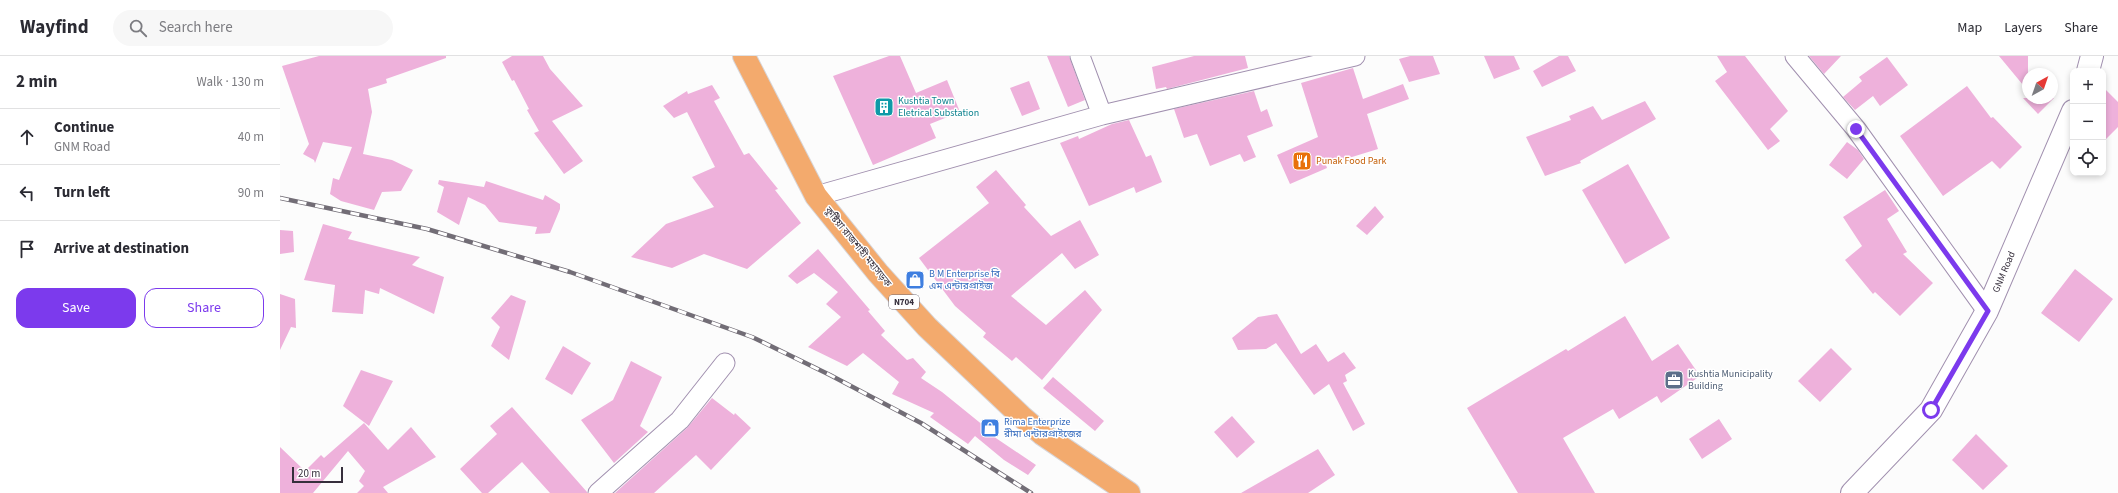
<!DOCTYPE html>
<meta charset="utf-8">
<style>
:root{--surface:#fff;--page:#f7f7f7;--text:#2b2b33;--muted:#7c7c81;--line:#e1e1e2;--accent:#7c3aed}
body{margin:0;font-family:"Source Sans 3","Noto Sans Bengali",sans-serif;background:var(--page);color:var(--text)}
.controls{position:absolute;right:12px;top:12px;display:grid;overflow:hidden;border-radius:8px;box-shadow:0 2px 6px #0003}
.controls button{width:36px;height:36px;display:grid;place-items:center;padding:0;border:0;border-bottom:1px solid var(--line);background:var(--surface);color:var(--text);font:20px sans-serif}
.compass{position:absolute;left:1742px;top:12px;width:36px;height:36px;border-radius:50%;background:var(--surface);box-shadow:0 2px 6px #0003;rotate:40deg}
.scale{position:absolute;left:12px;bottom:10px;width:51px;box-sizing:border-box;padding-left:4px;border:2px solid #362f3c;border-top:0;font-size:11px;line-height:14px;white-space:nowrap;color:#362f3c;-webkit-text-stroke:3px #fff;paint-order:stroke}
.stop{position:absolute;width:12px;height:12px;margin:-9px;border:3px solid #7c3aed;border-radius:50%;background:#fff}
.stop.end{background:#7c3aed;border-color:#fff;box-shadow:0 1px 4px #0008}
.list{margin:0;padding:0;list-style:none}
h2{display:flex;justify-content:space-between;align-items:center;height:52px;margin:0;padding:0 16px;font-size:17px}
h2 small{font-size:13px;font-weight:400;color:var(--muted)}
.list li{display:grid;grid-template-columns:26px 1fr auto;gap:12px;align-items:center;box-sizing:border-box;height:56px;padding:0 16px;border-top:1px solid var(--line)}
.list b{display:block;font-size:15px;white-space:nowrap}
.list p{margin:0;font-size:13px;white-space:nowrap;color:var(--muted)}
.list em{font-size:13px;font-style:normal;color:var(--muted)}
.actions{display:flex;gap:8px;padding:12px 16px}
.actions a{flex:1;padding:9px 0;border:1px solid var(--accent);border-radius:12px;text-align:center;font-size:14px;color:var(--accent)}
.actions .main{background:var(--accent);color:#fff}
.icon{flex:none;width:22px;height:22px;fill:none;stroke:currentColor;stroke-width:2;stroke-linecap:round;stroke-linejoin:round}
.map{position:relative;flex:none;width:1838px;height:437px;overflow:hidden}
header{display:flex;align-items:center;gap:24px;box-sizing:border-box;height:56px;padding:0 20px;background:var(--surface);border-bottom:1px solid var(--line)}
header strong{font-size:19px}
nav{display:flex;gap:22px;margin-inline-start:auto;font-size:14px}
.search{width:280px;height:36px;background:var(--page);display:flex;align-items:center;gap:10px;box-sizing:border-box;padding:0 14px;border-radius:22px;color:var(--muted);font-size:15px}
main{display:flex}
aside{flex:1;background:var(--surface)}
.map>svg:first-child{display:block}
</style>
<header>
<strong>Wayfind</strong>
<div class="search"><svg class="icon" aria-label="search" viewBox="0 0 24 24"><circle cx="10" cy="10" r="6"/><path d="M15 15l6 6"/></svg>Search here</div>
<nav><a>Map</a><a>Layers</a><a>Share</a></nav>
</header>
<main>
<aside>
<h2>2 min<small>Walk · 130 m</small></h2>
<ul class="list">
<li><svg class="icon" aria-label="ahead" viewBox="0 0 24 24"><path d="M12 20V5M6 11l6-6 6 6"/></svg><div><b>Continue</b><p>GNM Road</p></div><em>40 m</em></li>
<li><svg class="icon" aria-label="left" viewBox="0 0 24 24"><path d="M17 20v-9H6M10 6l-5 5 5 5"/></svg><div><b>Turn left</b></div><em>90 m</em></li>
<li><svg class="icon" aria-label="arrive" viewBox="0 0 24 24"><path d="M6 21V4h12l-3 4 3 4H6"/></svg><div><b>Arrive at destination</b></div></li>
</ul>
<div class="actions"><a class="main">Save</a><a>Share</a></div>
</aside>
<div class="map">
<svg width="1838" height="437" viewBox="0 0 1838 437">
<rect width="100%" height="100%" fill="#fcfcfc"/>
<!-- building -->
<path fill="#eeb1db" d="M39,0H166V2L106,23L107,27L88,33L92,56L83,98L112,104L133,114L121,135L102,136L94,154L61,145L50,138L53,122L59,124L72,91L43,86L35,107L34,104L23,98L29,88L2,10Z
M232,0H263L270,13L303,50L272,65L303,105L284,118L254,77L259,75L247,54L249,53L234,24L232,25L222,6Z
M609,0H620L636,37L667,24L680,56L650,68L656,82L593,109L553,20Z
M767,0H789L805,44L788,51Z
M914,0H965L968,12L887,33L886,31L876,33L872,11Z
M1130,0H1153L1160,18L1129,26L1119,3Z
M1204,0H1234L1240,13L1214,23Z
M1279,0H1288L1296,15L1262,31L1253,15Z
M1437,0H1465L1508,55L1490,73L1500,85L1488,94L1435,25L1447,16Z
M1529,0H1561L1544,18Z
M1719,0H1748V35Z
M1607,1L1628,29L1600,50L1593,40L1575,54L1563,41L1582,25L1579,21Z
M1073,12L1083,43L1123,28L1129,43L1087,58L1098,93L1046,109L1047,112L1010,128L997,99L1038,81L1021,27Z
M749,25L760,53L742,60L730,32Z
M432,29L440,42L434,45L464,99L469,97L498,133L495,134L521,167L467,213L424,198L392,212L351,201L386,168L434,151L412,121L435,111L407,56L394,62L383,50L407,35L408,38Z
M1687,30L1711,62L1713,61L1742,91L1720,113L1712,105L1663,140L1620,80Z
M1823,31L1838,46V71L1823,86Z
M974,35L981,56L987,53L993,70L967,80L976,101L964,106L960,98L930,110L917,78L904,82L894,53Z
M1743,42H1774L1758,58Z
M1365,45L1376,63L1300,105L1301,107L1265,120L1246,81L1291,64L1289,60L1313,50L1322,64Z
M849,64L866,101L871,99L882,126L856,137L854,131L809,150L780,87L798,80L799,83L832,68Z
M1567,86L1578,94L1584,103L1567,123L1549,109Z
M1348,108L1390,182L1345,208L1302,134Z
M716,114L746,149L744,151L771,180L800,164L819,199L795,213L782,197L731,240L766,269L805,234L822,254L762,324L736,301L732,305L703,281L706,277L675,250L639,202L709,147L696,131Z
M159,124L204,131L206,125L263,144L265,139L280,148V153L270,177L255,178L257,171L219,166L205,149L188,141L179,169L157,156L164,131L158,128Z
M1605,134L1619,155L1607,163L1627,196L1623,198L1653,227L1620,260L1595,236L1593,238L1565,204L1582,190L1563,161Z
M1095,150L1104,161L1087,179L1076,170Z
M43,168L72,176L68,183L140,201L132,209L164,221L154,258L100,232L99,238L85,234L83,258L52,256L55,229L24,224Z
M0,174L13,175L14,196L0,198Z
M538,193L590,254L588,255L605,275L601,279L627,304L633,302L646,316L641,322L662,336L704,370L701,372L756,409L748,419L724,404L695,380L688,388L650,361L654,357L612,338L619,326L583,297L567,310L528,291L561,261L546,248L558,236L534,217L517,228L508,220Z
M1795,213L1833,243L1799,286L1761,257Z
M0,238L15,243L16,272L11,271L0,294Z
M231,239L246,245L229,304L211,290L220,271L211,262Z
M997,258L1021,298L1036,288L1048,306L1064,296L1076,312L1065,319L1067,325L1063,327L1085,368L1073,375L1049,328L1034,339L996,287L986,293L958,294L952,282L978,261Z
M1345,260L1372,305L1398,288L1420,320L1381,347L1377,340L1339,363L1333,353L1283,382L1315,437H1238L1187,352L1286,293L1288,295Z
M283,290L311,307L292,339L265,323Z
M1551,292L1572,313L1540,346L1518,325Z
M351,305L382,321L360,370L368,376L334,407L301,364L333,344Z
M81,314L113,325L89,370L63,350Z
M773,321L824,365L815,375L763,332Z
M432,342L454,359L455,357L471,372L431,414L416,399L374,437H335L407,372Z
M232,351L307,436V437H270L242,406L208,437H202L180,413L217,378L210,370Z
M952,360L975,386L957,402L934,376Z
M1439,363L1452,383L1422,403L1409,383Z
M84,367L108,394L131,371L156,401L103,431L108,437H77L84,430L79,425L85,415L68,395L33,437H0V391L25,415L41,399L44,402Z
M1696,378L1728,410L1703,434L1672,404Z
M1038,393L1055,419L1028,437H961Z"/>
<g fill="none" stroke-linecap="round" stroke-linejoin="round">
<defs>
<path id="street" d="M800,0L822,59
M1515,0L1576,73L1707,255
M536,140L822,59L1075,0
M318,437L400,364L445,307"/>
<path id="secondary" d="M1808,15L1812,0
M1572,437L1651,354L1707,255L1793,55"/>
<path id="highway" d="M464,0L536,140L598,217L647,271L741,360L762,378L849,437"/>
</defs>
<!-- street casing -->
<use href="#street" stroke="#a190af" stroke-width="21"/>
<!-- secondary casing -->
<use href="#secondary" stroke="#a190af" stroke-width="24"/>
<!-- highway casing -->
<use href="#highway" stroke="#d7d5d8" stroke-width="24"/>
<!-- street -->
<use href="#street" stroke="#fff" stroke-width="19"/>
<!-- secondary -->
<use href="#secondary" stroke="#fff" stroke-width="22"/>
<!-- highway -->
<use href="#highway" stroke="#f3aa6d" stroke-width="22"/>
<defs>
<path id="rail" d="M0,142L147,173L290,216L472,281L550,319L641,367L751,437"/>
</defs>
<!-- rail casing -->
<use href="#rail" stroke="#726d76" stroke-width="4.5"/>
<!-- rail -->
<use href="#rail" stroke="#fff" stroke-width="3" stroke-dasharray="9" stroke-linecap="butt"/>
</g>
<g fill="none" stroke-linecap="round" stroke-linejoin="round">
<!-- route -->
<path stroke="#7c3aed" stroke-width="5" d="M1576,73L1708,255L1651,354"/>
</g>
<!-- icons -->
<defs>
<symbol id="building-square" viewBox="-11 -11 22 22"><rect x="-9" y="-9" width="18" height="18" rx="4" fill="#0f9aa8" stroke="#fff"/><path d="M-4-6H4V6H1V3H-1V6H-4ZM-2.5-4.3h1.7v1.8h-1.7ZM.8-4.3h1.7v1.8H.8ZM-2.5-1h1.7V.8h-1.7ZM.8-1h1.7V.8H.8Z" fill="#fff"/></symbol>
<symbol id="restaurant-square" viewBox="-11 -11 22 22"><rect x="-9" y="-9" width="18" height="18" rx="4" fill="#e8710a" stroke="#fff"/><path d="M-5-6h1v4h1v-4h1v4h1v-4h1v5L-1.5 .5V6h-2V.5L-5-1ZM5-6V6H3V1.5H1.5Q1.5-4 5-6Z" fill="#fff"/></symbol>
<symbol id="shop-square" viewBox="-11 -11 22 22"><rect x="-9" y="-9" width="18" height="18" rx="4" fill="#3f7fe0" stroke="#fff"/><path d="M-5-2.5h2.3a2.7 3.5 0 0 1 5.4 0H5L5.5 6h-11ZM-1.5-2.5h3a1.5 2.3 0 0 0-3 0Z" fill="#fff"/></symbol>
<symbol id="office-square" viewBox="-11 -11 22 22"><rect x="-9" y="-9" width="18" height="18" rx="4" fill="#5c6f8a" stroke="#fff"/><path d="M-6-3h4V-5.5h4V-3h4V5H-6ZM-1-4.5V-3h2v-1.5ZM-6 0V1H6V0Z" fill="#fff"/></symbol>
</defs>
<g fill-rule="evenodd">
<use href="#building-square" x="593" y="40" width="22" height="22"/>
<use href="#restaurant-square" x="1011" y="94" width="22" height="22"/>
<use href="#shop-square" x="624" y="213" width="22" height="22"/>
<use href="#office-square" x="1383" y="313" width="22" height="22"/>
<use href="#shop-square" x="699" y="361" width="22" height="22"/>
</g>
<g text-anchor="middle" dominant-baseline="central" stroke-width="3" stroke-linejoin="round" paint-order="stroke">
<!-- shield labels -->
<rect fill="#fff" stroke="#726d76" stroke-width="1" x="609" y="239" width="30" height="14" rx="3"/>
<g font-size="9" font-weight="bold" fill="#362f3c">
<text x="624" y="246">N704</text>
</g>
<!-- culture labels -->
<g font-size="10" fill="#0d838f" stroke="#fff" text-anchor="start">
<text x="618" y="45">Kushtia Town<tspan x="618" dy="12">Eletrical Substation</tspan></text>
</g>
<!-- food labels -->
<g font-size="10" fill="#c56008" stroke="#fff" text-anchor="start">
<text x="1036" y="105">Punak Food Park</text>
</g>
<!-- street labels -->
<g font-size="10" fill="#362f3c" stroke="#fff">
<text transform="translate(578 191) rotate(51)">কুষ্টিয়া রাজশাহী মহাসড়ক</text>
<text transform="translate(1724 216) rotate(-67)">GNM Road</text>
</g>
<!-- shop labels -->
<g font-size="10" fill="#366cbe" stroke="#fff" text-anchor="start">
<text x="649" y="218">B M Enterprise বি<tspan x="649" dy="12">এম এন্টারপ্রাইজ</tspan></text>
<text x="724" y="366">Rima Enterprize<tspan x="724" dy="12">রীমা এন্টারপ্রাইজের</tspan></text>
</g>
<!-- service labels -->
<g font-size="10" fill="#4e5e75" stroke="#fff" text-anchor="start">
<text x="1408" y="318">Kushtia Municipality<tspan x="1408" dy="12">Building</tspan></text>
</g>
</g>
</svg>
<div class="controls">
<button>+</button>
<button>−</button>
<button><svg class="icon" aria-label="locate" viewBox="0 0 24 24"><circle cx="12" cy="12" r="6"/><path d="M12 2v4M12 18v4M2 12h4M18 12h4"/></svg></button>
</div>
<svg class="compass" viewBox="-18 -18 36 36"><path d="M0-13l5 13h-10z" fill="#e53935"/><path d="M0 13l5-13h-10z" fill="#7c7c81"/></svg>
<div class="scale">20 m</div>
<div class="stop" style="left:1651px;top:354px"></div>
<div class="stop end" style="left:1576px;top:73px"></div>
</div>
</main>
